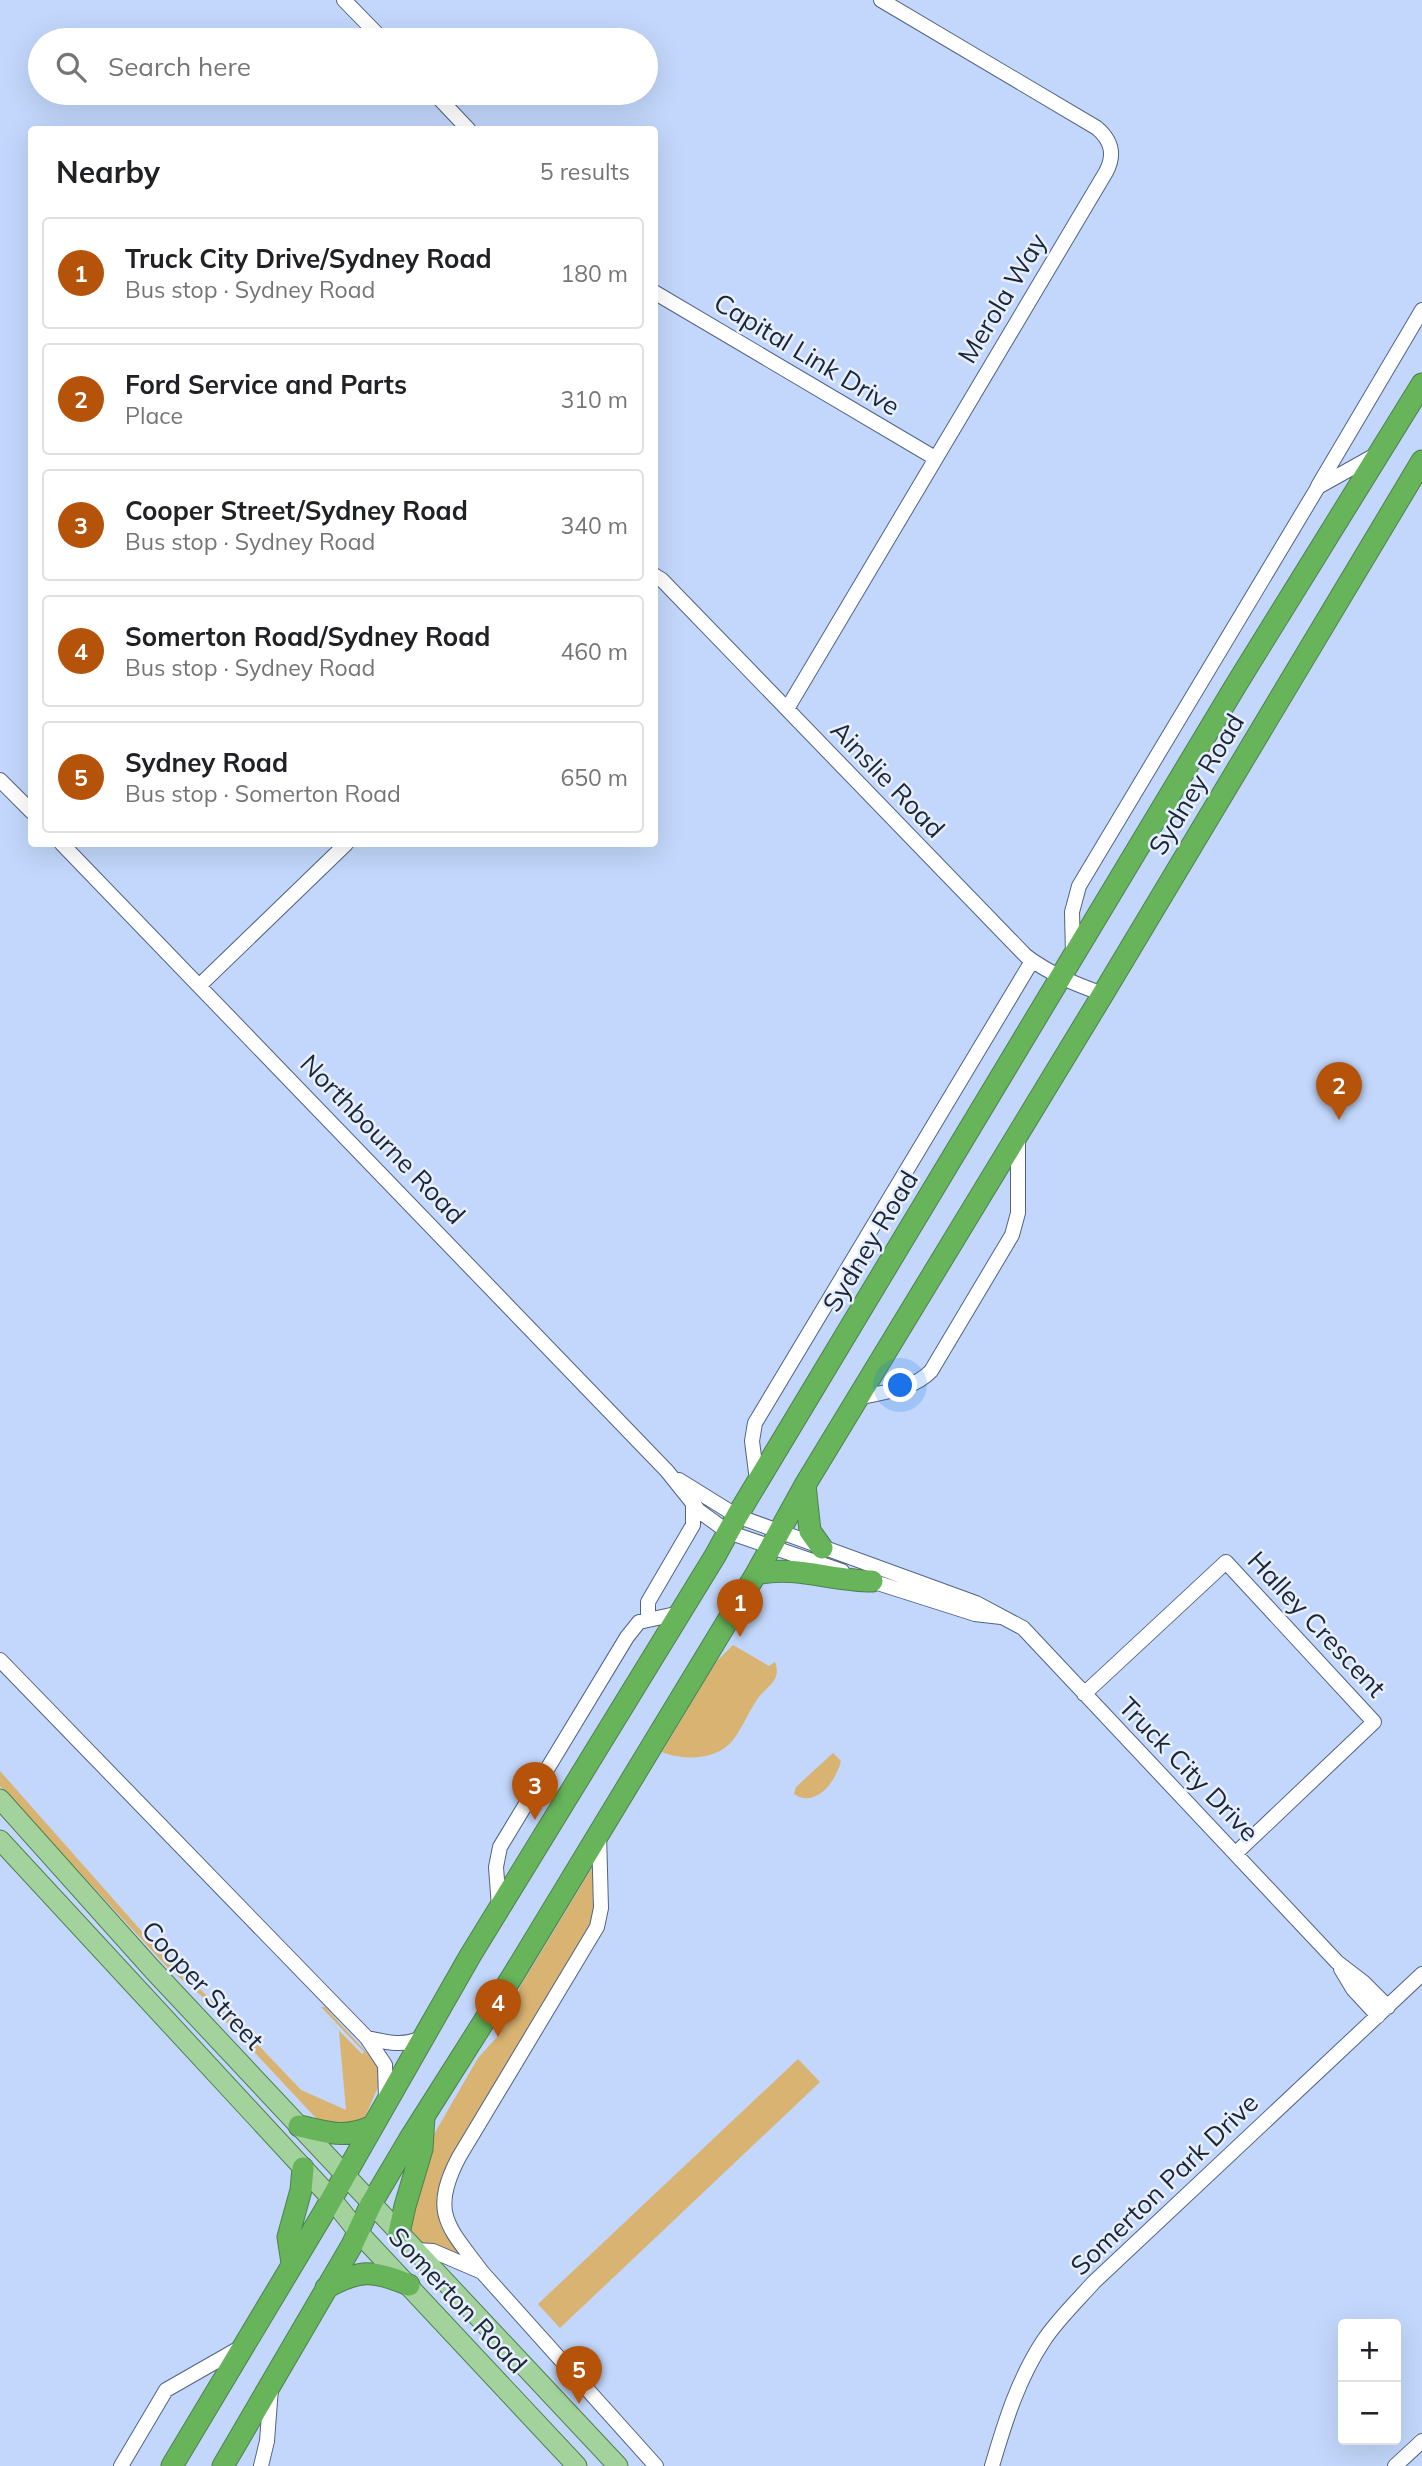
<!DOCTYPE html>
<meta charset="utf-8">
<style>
:root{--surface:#fff;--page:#f2f2f2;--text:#202124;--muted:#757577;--line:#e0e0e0;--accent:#b45309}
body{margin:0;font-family:Mulish,sans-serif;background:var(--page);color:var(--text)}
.controls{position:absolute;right:21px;bottom:21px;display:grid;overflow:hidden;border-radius:7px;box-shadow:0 7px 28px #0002}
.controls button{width:63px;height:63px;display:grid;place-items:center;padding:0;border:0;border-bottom:2px solid var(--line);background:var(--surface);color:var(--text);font:35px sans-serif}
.you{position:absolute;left:901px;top:1386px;width:24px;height:24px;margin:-18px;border:5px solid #fff;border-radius:50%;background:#1a73e8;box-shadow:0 0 0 10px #1a73e833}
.badge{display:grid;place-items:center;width:46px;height:46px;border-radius:50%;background:var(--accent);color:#fff;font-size:23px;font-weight:700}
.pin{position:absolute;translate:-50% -58px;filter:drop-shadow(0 2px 4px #0008)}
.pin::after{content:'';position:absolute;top:37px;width:24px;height:21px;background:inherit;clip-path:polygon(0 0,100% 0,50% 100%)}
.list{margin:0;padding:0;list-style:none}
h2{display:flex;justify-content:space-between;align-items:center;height:91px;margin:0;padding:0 28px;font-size:30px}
h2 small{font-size:23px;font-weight:400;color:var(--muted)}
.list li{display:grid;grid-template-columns:46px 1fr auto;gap:21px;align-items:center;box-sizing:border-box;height:112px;margin:0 14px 14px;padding:0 14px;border:2px solid var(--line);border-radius:7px}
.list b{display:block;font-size:26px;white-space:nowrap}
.list p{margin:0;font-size:23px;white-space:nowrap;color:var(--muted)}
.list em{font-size:23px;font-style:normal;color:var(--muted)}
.icon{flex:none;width:38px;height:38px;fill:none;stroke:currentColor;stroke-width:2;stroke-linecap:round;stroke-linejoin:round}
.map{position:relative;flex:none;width:1422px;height:2466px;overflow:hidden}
.search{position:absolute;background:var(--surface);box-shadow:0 7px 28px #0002;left:28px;top:28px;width:630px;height:77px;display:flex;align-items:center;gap:18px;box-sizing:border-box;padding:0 24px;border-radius:38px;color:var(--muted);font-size:26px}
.panel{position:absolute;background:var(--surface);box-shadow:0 7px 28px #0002;left:28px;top:126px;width:630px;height:721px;border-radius:7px}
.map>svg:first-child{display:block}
</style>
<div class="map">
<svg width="1422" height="2466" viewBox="0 0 1422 2466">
<rect width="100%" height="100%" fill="#d5e2f9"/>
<!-- built -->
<path fill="#c2d7fb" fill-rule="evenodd" d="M0,0H1422V2466H0ZM40,40H646V93H40ZM32,130H654V844H32ZM1343,2324H1396V2440H1343Z"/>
<!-- green -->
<path fill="#d8b372" d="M733,1645L769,1666L775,1662C782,1680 768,1685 758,1698C749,1711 743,1727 733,1740C718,1760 683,1761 662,1752L716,1662Z
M833,1753L841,1761C836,1781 816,1809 794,1794L796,1787Z
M0,1771L160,1952L246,2032L301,2090L346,2110L339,2031L317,2008L362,2054L364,2052L321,2007H325L377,2064L379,2085L361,2126L322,2123L313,2115L204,1998L168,1968L0,1786Z
M595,1863L596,1911L591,1923L442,2175C436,2195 434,2220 447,2237C452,2245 461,2251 468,2258C448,2251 417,2249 408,2227L433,2136L478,2058L497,2037L512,2011L520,1987Z
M798,2059L820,2082L560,2328L538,2304Z"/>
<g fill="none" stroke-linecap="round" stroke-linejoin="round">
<defs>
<path id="minor" d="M344,0L383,40
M434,93L469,130
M654,292L935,458
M1318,486L1422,310
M654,575L662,580L1026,956C1050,974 1075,984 1103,994
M787,709L1106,172C1115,155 1112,141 1097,128L881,0
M0,780L32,812
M62,844L667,1471L699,1511L728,1532L842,1571
M1073,955L1072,912L1079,886L1318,487L1377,454
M199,986L346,844
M858,1398C882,1392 913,1390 931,1371L1012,1235L1018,1213V1137
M679,1480L737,1516L976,1603L1023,1628L1337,1962L1363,1982L1388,2007
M757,1481L752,1441L755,1423L1032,961
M865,1579L975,1614L1001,1617
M648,1618V1602L693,1525V1504
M0,1660L367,2038L385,2065L386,2099
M1084,1694L1226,1562L1374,1722L1236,1853
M499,1907L496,1867L500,1847L627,1637L639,1622L680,1613
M1341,1969L1353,1989L1378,2016
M367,2038C386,2042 403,2047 421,2038
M415,2250L433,2251L482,2272L656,2466
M482,2272C449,2227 429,2214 459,2157L597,1927L601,1908L599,1834
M121,2466L166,2390L243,2346
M261,2466L267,2441L271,2388
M992,2466C1005,2422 1018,2379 1044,2340C1058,2319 1077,2301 1094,2282L1422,1974
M1395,2466L1422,2441"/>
<path id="major" d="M0,1799L152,1969L618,2466
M0,1840L331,2198L358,2232L577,2466"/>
<path id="highway" d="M805,1485L810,1531L822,1548
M756,1574C795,1565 832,1581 872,1581
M299,2126C329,2132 342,2139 371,2127
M399,2233L405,2206L422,2149L424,2117
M292,2263L288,2237L301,2190L303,2168
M326,2288C359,2269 374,2270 409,2285
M172,2466L324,2212L470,1956L715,1556L737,1516L1236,685L1422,384
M223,2466L352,2245L371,2204L409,2140L512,1977L756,1574L805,1485L1103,994L1422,461"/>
</defs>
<!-- minor casing -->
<use href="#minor" stroke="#516485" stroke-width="16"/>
<!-- major casing -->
<use href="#major" stroke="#4d824c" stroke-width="21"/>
<!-- highway casing -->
<use href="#highway" stroke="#4d824c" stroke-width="23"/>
<!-- minor -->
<use href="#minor" stroke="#fff" stroke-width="14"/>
<!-- major -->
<use href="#major" stroke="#a4d29c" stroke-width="19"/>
<!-- highway -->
<use href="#highway" stroke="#67b45a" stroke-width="21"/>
</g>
<g text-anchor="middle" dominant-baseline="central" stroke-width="5" stroke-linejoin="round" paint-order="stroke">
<!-- street labels -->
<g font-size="26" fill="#1d2533" stroke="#e6efff">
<text transform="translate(1002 298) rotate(-59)">Merola Way</text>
<text transform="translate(807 354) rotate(31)">Capital Link Drive</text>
<text transform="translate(888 779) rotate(46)">Ainslie Road</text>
<text transform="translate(1196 784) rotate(-59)">Sydney Road</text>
<text transform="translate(383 1139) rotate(46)">Northbourne Road</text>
<text transform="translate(870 1241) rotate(-59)">Sydney Road</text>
<text transform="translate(1317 1624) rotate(47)">Halley Crescent</text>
<text transform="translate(1189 1769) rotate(46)">Truck City Drive</text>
<text transform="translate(203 1985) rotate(47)">Cooper Street</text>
<text transform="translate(1164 2184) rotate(-44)">Somerton Park Drive</text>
<text transform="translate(458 2300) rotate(47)">Somerton Road</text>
</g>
</g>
</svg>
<div class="controls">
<button>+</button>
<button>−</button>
</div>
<div class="you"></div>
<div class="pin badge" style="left:740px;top:1637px">1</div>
<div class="pin badge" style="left:1339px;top:1120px">2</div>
<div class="pin badge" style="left:535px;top:1820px">3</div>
<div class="pin badge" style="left:498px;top:2037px">4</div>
<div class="pin badge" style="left:579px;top:2404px">5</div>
<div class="search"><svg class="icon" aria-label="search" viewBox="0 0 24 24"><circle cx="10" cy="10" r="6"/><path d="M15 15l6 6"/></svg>Search here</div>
<section class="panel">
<h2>Nearby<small>5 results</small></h2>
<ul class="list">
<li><span class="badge">1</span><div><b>Truck City Drive/Sydney Road</b><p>Bus stop · Sydney Road</p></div><em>180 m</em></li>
<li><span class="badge">2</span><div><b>Ford Service and Parts</b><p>Place</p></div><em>310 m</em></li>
<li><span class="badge">3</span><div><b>Cooper Street/Sydney Road</b><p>Bus stop · Sydney Road</p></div><em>340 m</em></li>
<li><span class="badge">4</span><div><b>Somerton Road/Sydney Road</b><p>Bus stop · Sydney Road</p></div><em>460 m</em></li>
<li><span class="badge">5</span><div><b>Sydney Road</b><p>Bus stop · Somerton Road</p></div><em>650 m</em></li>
</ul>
</section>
</div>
